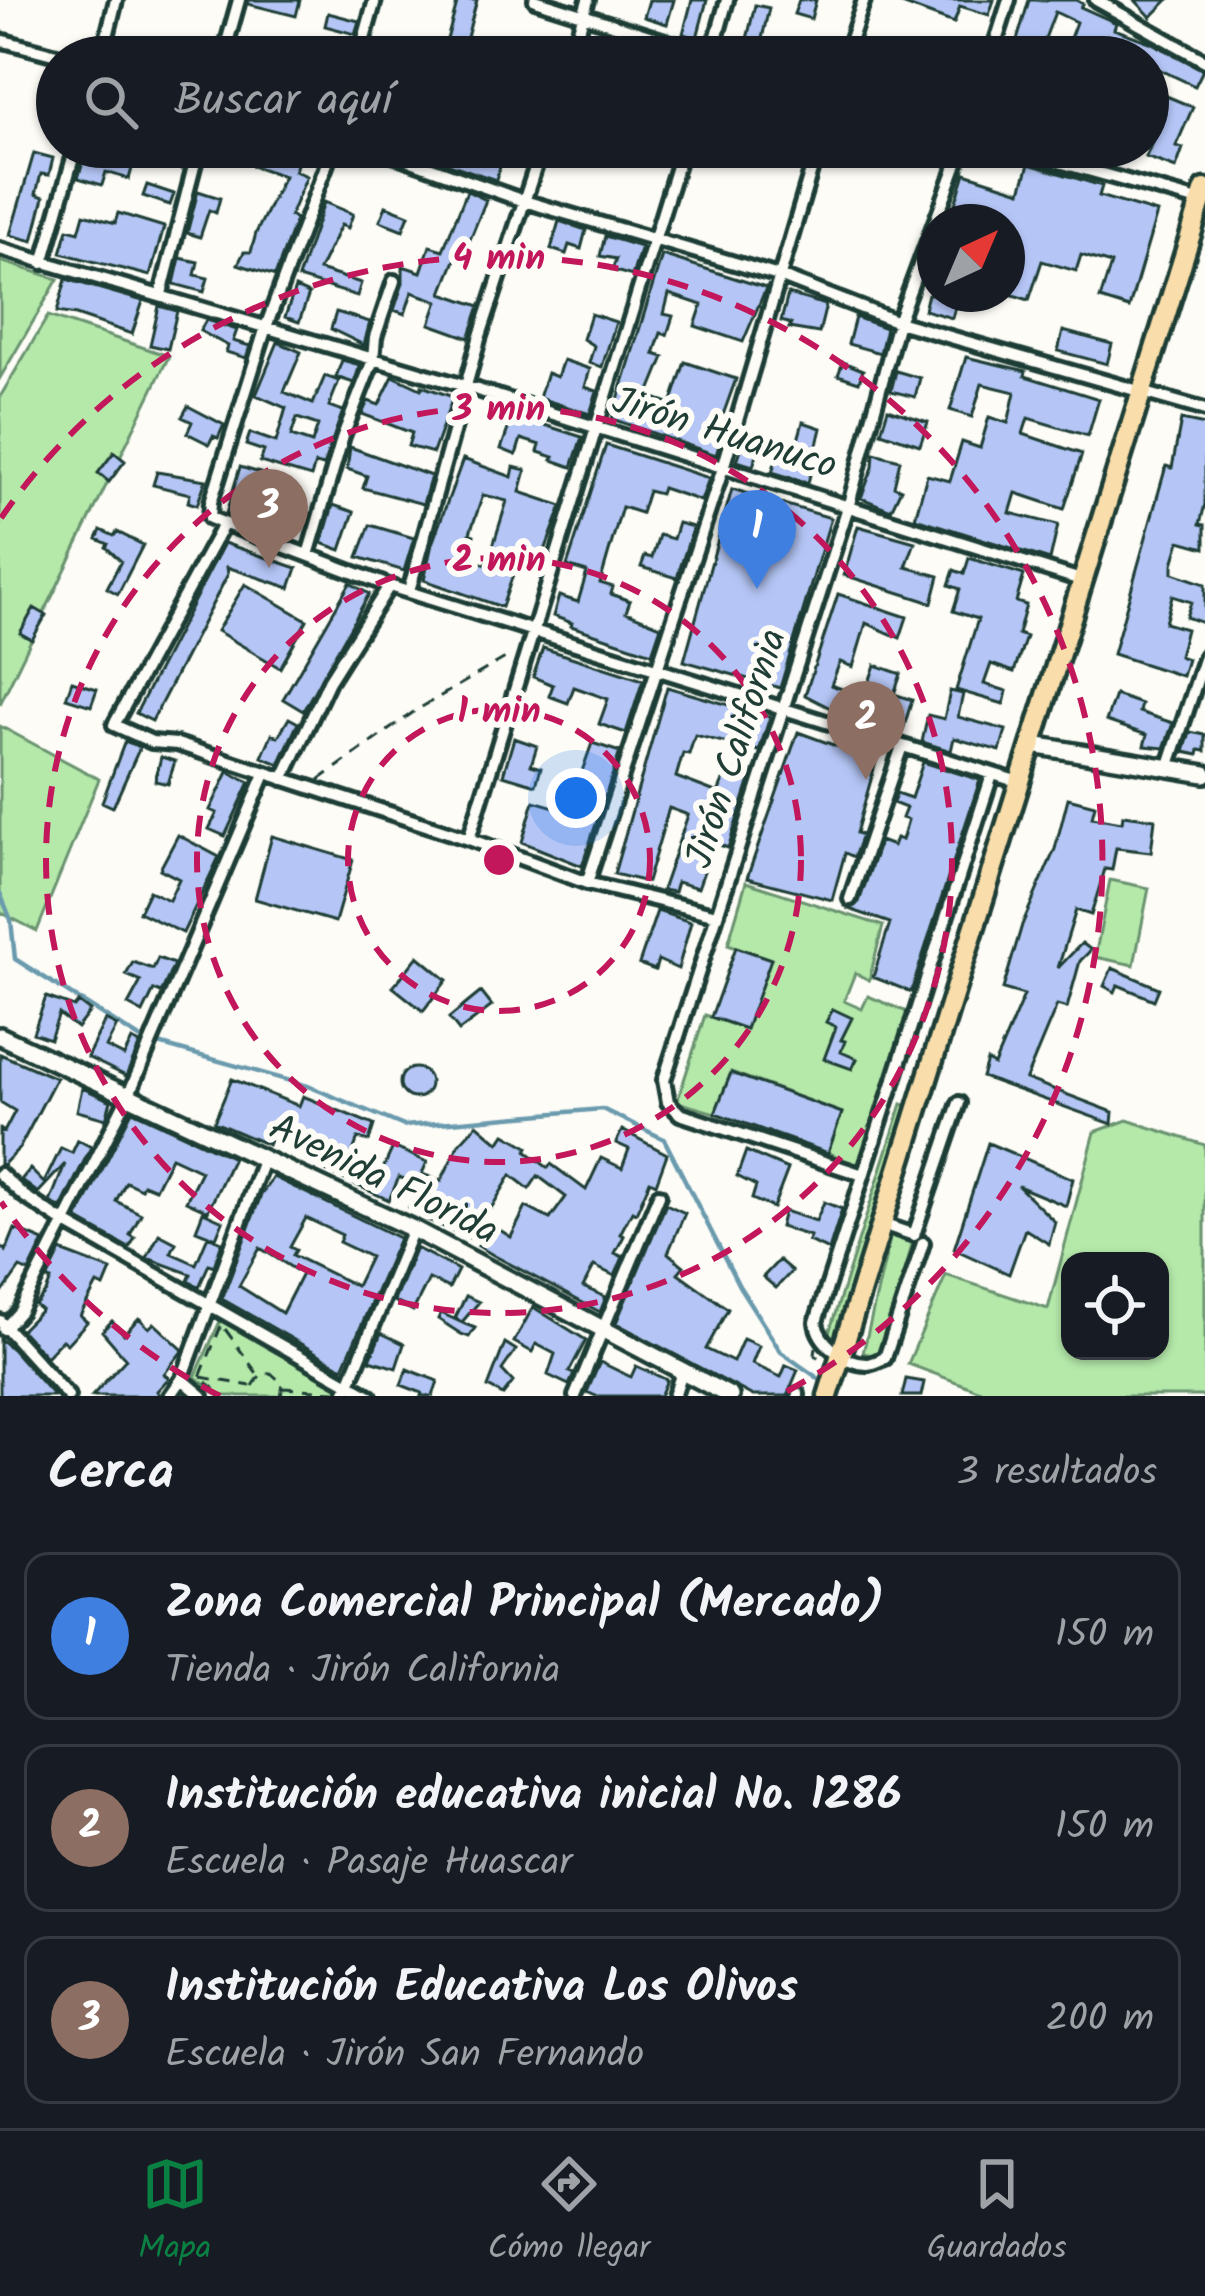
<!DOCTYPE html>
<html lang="es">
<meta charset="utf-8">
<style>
:root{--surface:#171b24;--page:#20242c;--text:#f1f3f6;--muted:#9ea1a6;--line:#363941;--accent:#0b8043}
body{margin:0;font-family:Kalam,sans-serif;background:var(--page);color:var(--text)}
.controls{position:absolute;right:36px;bottom:36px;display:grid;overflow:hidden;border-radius:24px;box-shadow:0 3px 9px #0004}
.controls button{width:108px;height:108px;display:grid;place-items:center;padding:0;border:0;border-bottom:3px solid var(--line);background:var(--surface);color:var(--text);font:60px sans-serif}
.compass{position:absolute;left:917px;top:204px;width:108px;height:108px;border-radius:50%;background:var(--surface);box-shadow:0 3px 9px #0004;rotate:44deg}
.you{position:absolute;left:576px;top:798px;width:42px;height:42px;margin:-30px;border:9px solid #fff;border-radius:50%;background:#1a73e8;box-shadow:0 0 0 18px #1a73e833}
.badge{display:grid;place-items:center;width:78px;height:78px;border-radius:50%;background:var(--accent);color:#fff;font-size:39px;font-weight:700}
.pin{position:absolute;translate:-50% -99px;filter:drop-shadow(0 3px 6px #0008)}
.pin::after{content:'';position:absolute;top:63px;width:42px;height:36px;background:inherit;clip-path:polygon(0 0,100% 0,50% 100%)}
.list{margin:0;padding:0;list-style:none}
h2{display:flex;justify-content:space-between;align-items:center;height:156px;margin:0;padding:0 48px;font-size:51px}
h2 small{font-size:39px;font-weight:400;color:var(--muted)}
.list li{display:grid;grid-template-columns:78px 1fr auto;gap:36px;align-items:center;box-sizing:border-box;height:168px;margin:0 24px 24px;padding:0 24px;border:3px solid var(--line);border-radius:24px}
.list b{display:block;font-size:45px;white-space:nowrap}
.list p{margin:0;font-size:39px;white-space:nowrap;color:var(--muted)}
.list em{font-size:39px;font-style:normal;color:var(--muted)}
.icon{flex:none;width:66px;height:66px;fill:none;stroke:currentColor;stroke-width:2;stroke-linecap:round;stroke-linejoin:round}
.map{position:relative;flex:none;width:1205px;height:1396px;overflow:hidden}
.search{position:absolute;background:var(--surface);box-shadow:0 3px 9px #0004;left:36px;right:36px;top:36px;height:132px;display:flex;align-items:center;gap:30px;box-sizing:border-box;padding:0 42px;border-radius:66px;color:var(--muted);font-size:45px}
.sheet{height:732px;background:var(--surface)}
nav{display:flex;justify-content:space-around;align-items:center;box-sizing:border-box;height:168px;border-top:3px solid var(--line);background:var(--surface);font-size:33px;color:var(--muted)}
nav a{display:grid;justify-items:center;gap:6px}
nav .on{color:var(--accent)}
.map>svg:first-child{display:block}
</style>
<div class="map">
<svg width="1205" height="1396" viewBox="0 0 1205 1396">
<rect width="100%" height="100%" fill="#fdfcf7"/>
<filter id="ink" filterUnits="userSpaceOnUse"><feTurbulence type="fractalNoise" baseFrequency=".00833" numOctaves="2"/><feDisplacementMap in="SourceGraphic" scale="24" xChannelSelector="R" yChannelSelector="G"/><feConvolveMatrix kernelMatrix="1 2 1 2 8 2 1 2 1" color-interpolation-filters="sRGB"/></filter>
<g filter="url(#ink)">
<!-- green -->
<path fill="#b5e9aa" stroke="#6a936f" stroke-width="3" fill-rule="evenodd" d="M0,261L58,279L0,378Z
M48,316L169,356L0,704V397Z
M0,726L99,779L37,931L0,912Z
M1110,880L1149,888L1134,965L1095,957Z
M746,882L883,926L869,980L855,973L844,1001L862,1009L868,996L912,1014L858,1167L828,1152L842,1113L731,1072L715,1113L677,1102L705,1015L746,1029L770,959L728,944Z
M902,1104L911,1107L836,1342L829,1333Z
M1127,1120L1205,1145V1396H994L908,1364L946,1275L1048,1309L1095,1132ZM1070,1261H1160V1351H1070Z
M892,1230L914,1235L885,1358L863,1353Z
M221,1319L346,1391L344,1396H219L195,1377Z"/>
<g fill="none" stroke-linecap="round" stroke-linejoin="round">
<!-- stream -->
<path stroke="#6b9aad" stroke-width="4.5" d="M0,893L11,920L15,959L141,1039L308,1086L404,1126L602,1109L664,1139L739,1286L781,1352L825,1383"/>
</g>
<!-- building -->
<path fill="#b5c6f6" stroke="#1f3d34" stroke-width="3" fill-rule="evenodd" d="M249,0H300L296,16L248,4Z
M458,0H477L462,56L444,50Z
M649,0H674L667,24L644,17Z
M692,0H707L697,38L683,34Z
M799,0H816L811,19L794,14Z
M891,0H994L989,15L960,6L954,23Z
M1029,0H1076L1083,4L1081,7L1116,23L1114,29L1150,42L1203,70L1195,86L1148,64V57H1012ZM1055,12L1076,22L1066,49L1044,41Z
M1135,0H1168L1151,17Z
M755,5L769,8L758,56L744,52Z
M328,13L359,21L355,34L325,26Z
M1164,95L1193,107L1176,146L1183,148L1176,168L1146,157L1162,117L1148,111V101L1159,105Z
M88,147H146L184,158L181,169L135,158L129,179L106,172L102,185L78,178Z
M259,147H302L295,171L307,176L290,216L296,219L275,276L238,264L244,252H251L256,233L284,176L253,166Z
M451,147H506L496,180L446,163Z
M34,153L53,158L49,175L41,174L36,194L44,197L33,241L10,235Z
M1029,164L1102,186L1099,196L1157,213L1129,308L1100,299L1111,264L1081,255L1076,271L1042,261L1029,300L1007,293L1019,253L1007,250L1011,222L955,204L965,173L1021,191Z
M147,185L174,194L170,205L143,196Z
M198,191L220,198L216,213L209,210L200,237L187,233Z
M467,191L486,200L469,242L463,240L442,293L480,306L469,338L430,324L438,301L412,292L405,314L394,310L403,283V266L421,272L430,246L443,250Z
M324,202L353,214L348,228L341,225L319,270L361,283L357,296L298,278Z
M386,206L409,215L403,230L380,221Z
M118,213L164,227L150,276L61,253L68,229L79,232L84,214L115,223Z
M559,221L586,230L581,249L569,245L566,254L551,249Z
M605,236L641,247L632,276L612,270L616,259L600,256Z
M662,255L766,288L743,342L695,326L702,305L669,294L664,314L673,316L667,335L661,333L654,354L664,357L648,396L671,404L685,362L736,379L715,437L721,439L716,455L612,419Z
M180,258L198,262L195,275L208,278L204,292L174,284Z
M66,279L143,301L132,334L76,315L57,312Z
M295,288L309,294L299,322L285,317Z
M788,294L826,305L819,333L789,328L791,324L781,321Z
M928,294H959L952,318L924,310Z
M159,306L177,311L168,349L150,345Z
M336,312L370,322L364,345L331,329Z
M591,314L616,322L602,367L589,363L594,346L583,339Z
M855,317L886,328L880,353L848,344Z
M206,320L237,330L233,341L250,346L246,358L226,352L228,346L200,331Z
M1063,331L1112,344L1107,364L1058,351Z
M278,342L301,352L284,392L313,404L325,376L339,381L329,406L343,411L323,466L315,464L311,477L260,462L264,451L246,445L250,433L276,442L286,408L256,395ZM297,418L318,425L312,443L291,436Z
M966,357L1026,371L1025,376L1099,399L1088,436L1028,418L1023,434L1082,454L1064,509L1016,493L1010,513L1058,525L1050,560L915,518L927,475L950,481L962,442L980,448L989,417L1008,423L1015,392L982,384L972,417L950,410Z
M342,360L360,365L354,383L336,377Z
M563,360L590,369L585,387L597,391L590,414L539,398L547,373L557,377Z
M843,362L863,370L859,382L838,375Z
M896,371L920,378L915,397L891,391Z
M393,376L421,389L422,386L453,397L433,453L408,446L412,433L362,414L368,401L379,405Z
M188,406L224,425L218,438L213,436L209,444L187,433L192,422L182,417Z
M888,409L928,422L920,445L881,432Z
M513,415L582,437L572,467L552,460L554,457L538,452L540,445L521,439L516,455L501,449Z
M1181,420L1205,425V504L1200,524L1205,525V548L1180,541L1173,564V573L1205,584V617L1203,623L1186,617L1191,602L1172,596L1165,623L1186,629L1179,656L1187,659L1182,676L1113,654L1166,466L1172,468Z
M803,422L821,428L808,483L772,472L782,442L796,447Z
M743,443L759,449L753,466L737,461Z
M606,445L709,478L701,501L662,488L660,494L648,491L641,513L622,507L600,583L613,587L611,594L630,601L626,612L661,626L652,653L571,626L572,623L553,616L559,596L578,602L587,572L567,566Z
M350,447L431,476L423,504L363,488L367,476L347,469Z
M114,452L125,461L109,482L98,473Z
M874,453L900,460L894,486L901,489L891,510L861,498L873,467Z
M463,459L512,477L514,467L526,470L520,492L562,506L541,561L520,554L502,607L424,580L432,544ZM483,495L507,501L487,565L467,558L474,535L470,533Z
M240,467L260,473L251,504L279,511L274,528L226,514Z
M157,472L206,480L197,505L188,502L190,494L153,485Z
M732,489L831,518L780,688L684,661Z
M333,505L354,512L341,550L322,543Z
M678,523L693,527L677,578L641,567L645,556L652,558L659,535L673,539Z
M370,525L414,538L404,571L358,557Z
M858,526L915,542L906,567L939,576L932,603L844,575Z
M101,530L114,536L117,532L143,545L118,594L107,588L121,561L106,547L108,544L97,539Z
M224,543L297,568L290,588L227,567L228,574L152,721L136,713Z
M969,558L1024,575L1016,602L1026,605L1018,634L1026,637L1014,672L991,664L984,684L1007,691L1004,704L956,690L978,619L953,611L960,589L949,585L954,570L964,574Z
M350,583L369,594L303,711L283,699Z
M245,584L307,620L280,668L217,631Z
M838,594L907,617L900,638L866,623L853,667L840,662L831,685L864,697L875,665L901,674L894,694L912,700L903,730L844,715L805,695Z
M34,608L46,615L32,640L20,633Z
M543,648L643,680L626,733L599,724L608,699L574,687L568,703L549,696L553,685L533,677Z
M72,681L97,689L91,706L66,698Z
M667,687L770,717L759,751L695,735L689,754L683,753L676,777L718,793L728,769L751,777L728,848L714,843L698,888L677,882L674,892L662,890L688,815L669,808L647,882L614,874Z
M950,691L963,694L958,717L1006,730L1000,751L954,738L951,751L922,742L928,715L944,719Z
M1115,695L1141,704L1139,712L1173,723L1164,748L1144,746L1147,735L1106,721Z
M289,718L298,723L279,764L262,757L272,734L278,737Z
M798,732L836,746L838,739L879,751L856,833L862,835L854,857L845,853L832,900L747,878Z
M1190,732L1205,735V751L1199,750L1198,755L1184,752Z
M514,738L537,746L531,765L541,768L536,785L503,775Z
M125,741L140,747L113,807L102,802Z
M592,743L620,752L582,866L522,842L534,801L568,811Z
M161,757L175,761L168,784L155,781Z
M923,762L980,780L911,992L873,977L890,923L849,909L859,902L880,841L893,846L896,838L902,840L908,820L902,818L906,808L893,803L896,793L911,798Z
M228,772L250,782L225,836L209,829L217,813L210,810Z
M1068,798L1095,805L1092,817L1122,822L1123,815L1155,819L1151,852L1116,848L1112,870L1105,869L1091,915L1076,910L1058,968L1082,943L1091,950L1080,961L1067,1008L1057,1005L1026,1079L1113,1112L1112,1124L982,1077L987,1061L994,1065L1024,995L1003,989L1022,925L1055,849Z
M178,835L219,857L183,933L139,912L149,891L169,900L179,879L160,869Z
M272,836L353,860L335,922L255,899Z
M657,911L691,922L678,969L658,960L655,970L639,964Z
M736,947L771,959L746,1029L711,1017Z
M418,956L447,980L423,1011L393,987Z
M158,958L174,964L161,993L154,990L143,1013L128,1005L141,981L126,975L133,962L153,969Z
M1112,968L1159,988L1154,1000L1118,985L1115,992L1104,986Z
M481,992L492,1006L459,1031L449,1018Z
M46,997L74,1007L78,1002L90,1011L77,1028L59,1014L50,1039L33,1033Z
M833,1009L852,1018L841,1040L845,1041L841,1052L857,1059L852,1069L824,1059L836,1027L826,1022Z
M105,1020L117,1026L106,1047L124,1056L132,1040L140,1044L126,1076L87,1057Z
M0,1054L56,1078L20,1147L3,1165L0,1164V1129L4,1132L15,1111L0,1102Z
M400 1083a15 15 0 1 1 30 0a15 15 0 1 1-30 0Z
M731,1073L842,1113L828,1153L715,1113Z
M232,1079L299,1106L303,1096L374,1125L369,1141L358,1138L351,1157L382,1171L393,1147L427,1162L422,1174L441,1181L459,1144L477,1124L499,1143L505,1134L528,1147L526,1151L548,1168L551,1164L586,1190L601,1158L622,1168L629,1149L616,1143L622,1130L667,1154L656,1184L650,1181L636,1213L632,1211L620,1234L624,1236L615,1253L623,1257L615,1276L594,1266L583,1287L606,1297L600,1312L493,1255L478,1246L480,1242L423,1218L425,1214L409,1207L418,1185L399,1177L389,1200L326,1171L335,1146L276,1127L268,1145L214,1122ZM511,1175L529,1189L538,1176L566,1197L550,1219L526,1207L511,1237L484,1220Z
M82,1088L111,1101L106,1119L77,1111Z
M132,1111L233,1158L208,1211L186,1201L201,1171L171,1157L155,1189L143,1184L141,1189L126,1182L116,1201L141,1214L130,1235L135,1238L129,1248L77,1219Z
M78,1140L91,1147L61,1208L50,1202L65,1164L38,1193L21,1180L30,1169L44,1183L61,1148L72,1153Z
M988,1143L1073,1179L1066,1206L1018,1186L1055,1222L1049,1244L1025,1229L1009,1274L954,1249Z
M746,1151L788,1169L773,1208L752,1199L756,1186L737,1176Z
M273,1177L399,1238L343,1368L222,1299L261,1195ZM306,1218L342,1235L339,1242L370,1257L356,1286L293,1255L296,1250L290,1247ZM260,1248L302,1274L282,1313L239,1286Z
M824,1202L842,1209L829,1250L808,1241L810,1236L780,1227L784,1211L816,1221Z
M666,1204L685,1213L668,1253L684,1266L678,1273L728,1309L706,1349L733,1362L743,1339L759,1346L752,1364L781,1377L786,1365L798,1370L787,1396H753L616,1323Z
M203,1212L223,1221L216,1238L196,1230Z
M15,1229L44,1241L29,1272L20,1268L0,1296V1245L6,1251Z
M159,1234L176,1243L171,1253L196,1264L208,1236L222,1242L214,1266L209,1264L199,1287L188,1281L191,1274L147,1258Z
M416,1248L458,1270L449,1288L429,1279L413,1311L394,1301Z
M61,1251L111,1270L104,1287L97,1284L80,1316L87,1322L67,1344L62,1340L46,1357L21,1330L41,1310L35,1305L46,1292L51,1280L47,1279Z
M779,1260L792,1271L776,1288L763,1277Z
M466,1296L479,1302L462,1322L455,1318Z
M533,1307L586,1340L569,1372L574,1374L569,1385L548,1375L555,1354L536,1344L532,1352L514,1342Z
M441,1313L465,1324L475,1328L469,1337L461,1334L438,1319Z
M139,1318L149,1328L154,1323L183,1350L164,1374L169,1378L157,1391L160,1396H92L126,1359L102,1331L112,1321L124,1334Z
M381,1333L404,1344L396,1368L370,1360Z
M0,1339L12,1349L54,1396H0Z
M505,1343L516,1350L502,1370L513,1382L503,1395L488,1387Z
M600,1362L631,1377L636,1366L667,1380L660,1396H596L587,1392Z
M407,1369L438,1381L433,1396H421L422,1393L401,1385Z
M906,1379L924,1382L921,1396H902Z"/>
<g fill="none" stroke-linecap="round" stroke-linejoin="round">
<defs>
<path id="street" d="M535,0L716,57
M1096,0L1205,61
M0,40L64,57
M102,57L116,0
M223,57L239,0
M359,57L375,0
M571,57L588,0
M711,57L727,0
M845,57L864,0
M991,57L1009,0
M333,147L266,327L211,502L210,518L389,586L1022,783
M372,147L524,201L782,277L898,322L1205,410
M1006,147L1202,202
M0,249L468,387L1084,581
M43,263L76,147
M161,294L199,147
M223,525L114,725L152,742L177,744L469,839L587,883L717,915
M308,555L343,436L373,360L375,337L394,281
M409,591L479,339L542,147
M1168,768L1205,656
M283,779L329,681L389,586
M469,839L683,147
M587,883L723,468L818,147
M850,899L902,746
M0,1174L24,1196L62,1221L370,1396
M863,1175L680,1114L668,1102L664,1080L849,504L898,322L963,147
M882,1224L914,1235L959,1103
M923,1243L885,1358C879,1360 873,1364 867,1364C845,1364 818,1342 816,1322L992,775
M0,1321L68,1396
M4,1329L20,1311L129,1094L265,774
M182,1379L202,1396
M798,1394V1396
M170,1396L182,1379L264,1158
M344,1396L413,1229
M575,1396L659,1195
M674,1396L682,1372"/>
<path id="secondary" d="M1033,745L1205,774
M0,1036L413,1229L730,1396"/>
<path id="highway" d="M828,1396L1205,189"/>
</defs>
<!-- street casing -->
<use href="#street" stroke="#1f3d34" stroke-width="20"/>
<!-- secondary casing -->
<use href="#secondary" stroke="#1f3d34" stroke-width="24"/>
<!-- highway casing -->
<use href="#highway" stroke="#1f3d34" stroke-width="27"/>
<!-- path -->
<path stroke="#1f3d34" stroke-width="3" stroke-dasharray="12 9" stroke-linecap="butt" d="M319,780L415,711L512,654
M221,1326L200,1377L223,1396
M225,1329L259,1376
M816,1347L815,1355L825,1362
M201,1377L251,1386
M253,1386L261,1374L271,1373L283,1384L281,1396
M283,1388L335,1391"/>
<!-- street -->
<use href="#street" stroke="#fdfcf7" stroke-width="10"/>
<!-- secondary -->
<use href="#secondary" stroke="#fdfcf7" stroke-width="15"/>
<!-- highway -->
<use href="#highway" stroke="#f9deab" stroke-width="18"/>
</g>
</g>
<!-- distance rings -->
<g fill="none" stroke="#c2185b" stroke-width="6" stroke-dasharray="21 15">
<circle cx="499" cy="860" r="151"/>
<circle cx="499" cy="860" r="302"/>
<circle cx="499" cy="860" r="453"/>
<path d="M220 1396A604 604 0 0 1 1 1202M1 518A604 604 0 1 1 778 1396"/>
</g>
<g text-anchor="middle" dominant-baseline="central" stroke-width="12" stroke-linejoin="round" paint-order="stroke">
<!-- street labels -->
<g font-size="39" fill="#1f3d34" stroke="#fdfcf7">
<text transform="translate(724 435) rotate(17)">Jirón Huanuco</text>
<text transform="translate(738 749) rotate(-72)">Jirón California</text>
<text transform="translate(383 1181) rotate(26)">Avenida Florida</text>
</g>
</g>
<circle cx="499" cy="860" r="18" fill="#c2185b" stroke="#fdfcf7" stroke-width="6"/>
<g font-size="36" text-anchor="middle" font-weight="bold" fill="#c2185b" stroke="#fdfcf7" stroke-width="12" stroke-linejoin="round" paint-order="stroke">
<text x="499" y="269">4 min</text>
<text x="499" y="420">3 min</text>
<text x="499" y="571">2 min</text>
<text x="499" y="722">1 min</text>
</g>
</svg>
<div class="controls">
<button><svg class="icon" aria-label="locate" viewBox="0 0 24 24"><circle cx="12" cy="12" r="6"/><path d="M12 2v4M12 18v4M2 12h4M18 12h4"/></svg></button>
</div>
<svg class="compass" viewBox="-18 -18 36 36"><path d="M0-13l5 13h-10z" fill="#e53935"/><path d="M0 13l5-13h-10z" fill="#9ea1a6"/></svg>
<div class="you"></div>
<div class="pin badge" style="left:757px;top:589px;background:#3f7fe0">1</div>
<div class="pin badge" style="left:866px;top:780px;background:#8d6e63">2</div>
<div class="pin badge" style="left:269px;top:568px;background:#8d6e63">3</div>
<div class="search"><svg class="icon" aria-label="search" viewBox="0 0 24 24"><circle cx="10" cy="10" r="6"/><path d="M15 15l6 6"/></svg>Buscar aquí</div>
</div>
<section class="sheet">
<h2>Cerca<small>3 resultados</small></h2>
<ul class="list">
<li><span class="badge" style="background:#3f7fe0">1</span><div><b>Zona Comercial Principal (Mercado)</b><p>Tienda · Jirón California</p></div><em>150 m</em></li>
<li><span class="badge" style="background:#8d6e63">2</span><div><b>Institución educativa inicial No. 1286</b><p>Escuela · Pasaje Huascar</p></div><em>150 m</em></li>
<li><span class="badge" style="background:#8d6e63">3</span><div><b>Institución Educativa Los Olivos</b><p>Escuela · Jirón San Fernando</p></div><em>200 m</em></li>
</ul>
</section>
<nav>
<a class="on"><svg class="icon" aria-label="map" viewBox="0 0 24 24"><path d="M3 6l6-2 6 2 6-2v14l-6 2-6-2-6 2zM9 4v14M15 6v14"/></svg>Mapa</a>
<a><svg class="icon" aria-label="directions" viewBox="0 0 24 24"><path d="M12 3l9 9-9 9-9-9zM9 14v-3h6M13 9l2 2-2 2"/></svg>Cómo llegar</a>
<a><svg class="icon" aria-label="saved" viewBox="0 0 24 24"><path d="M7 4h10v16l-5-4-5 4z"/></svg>Guardados</a>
</nav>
